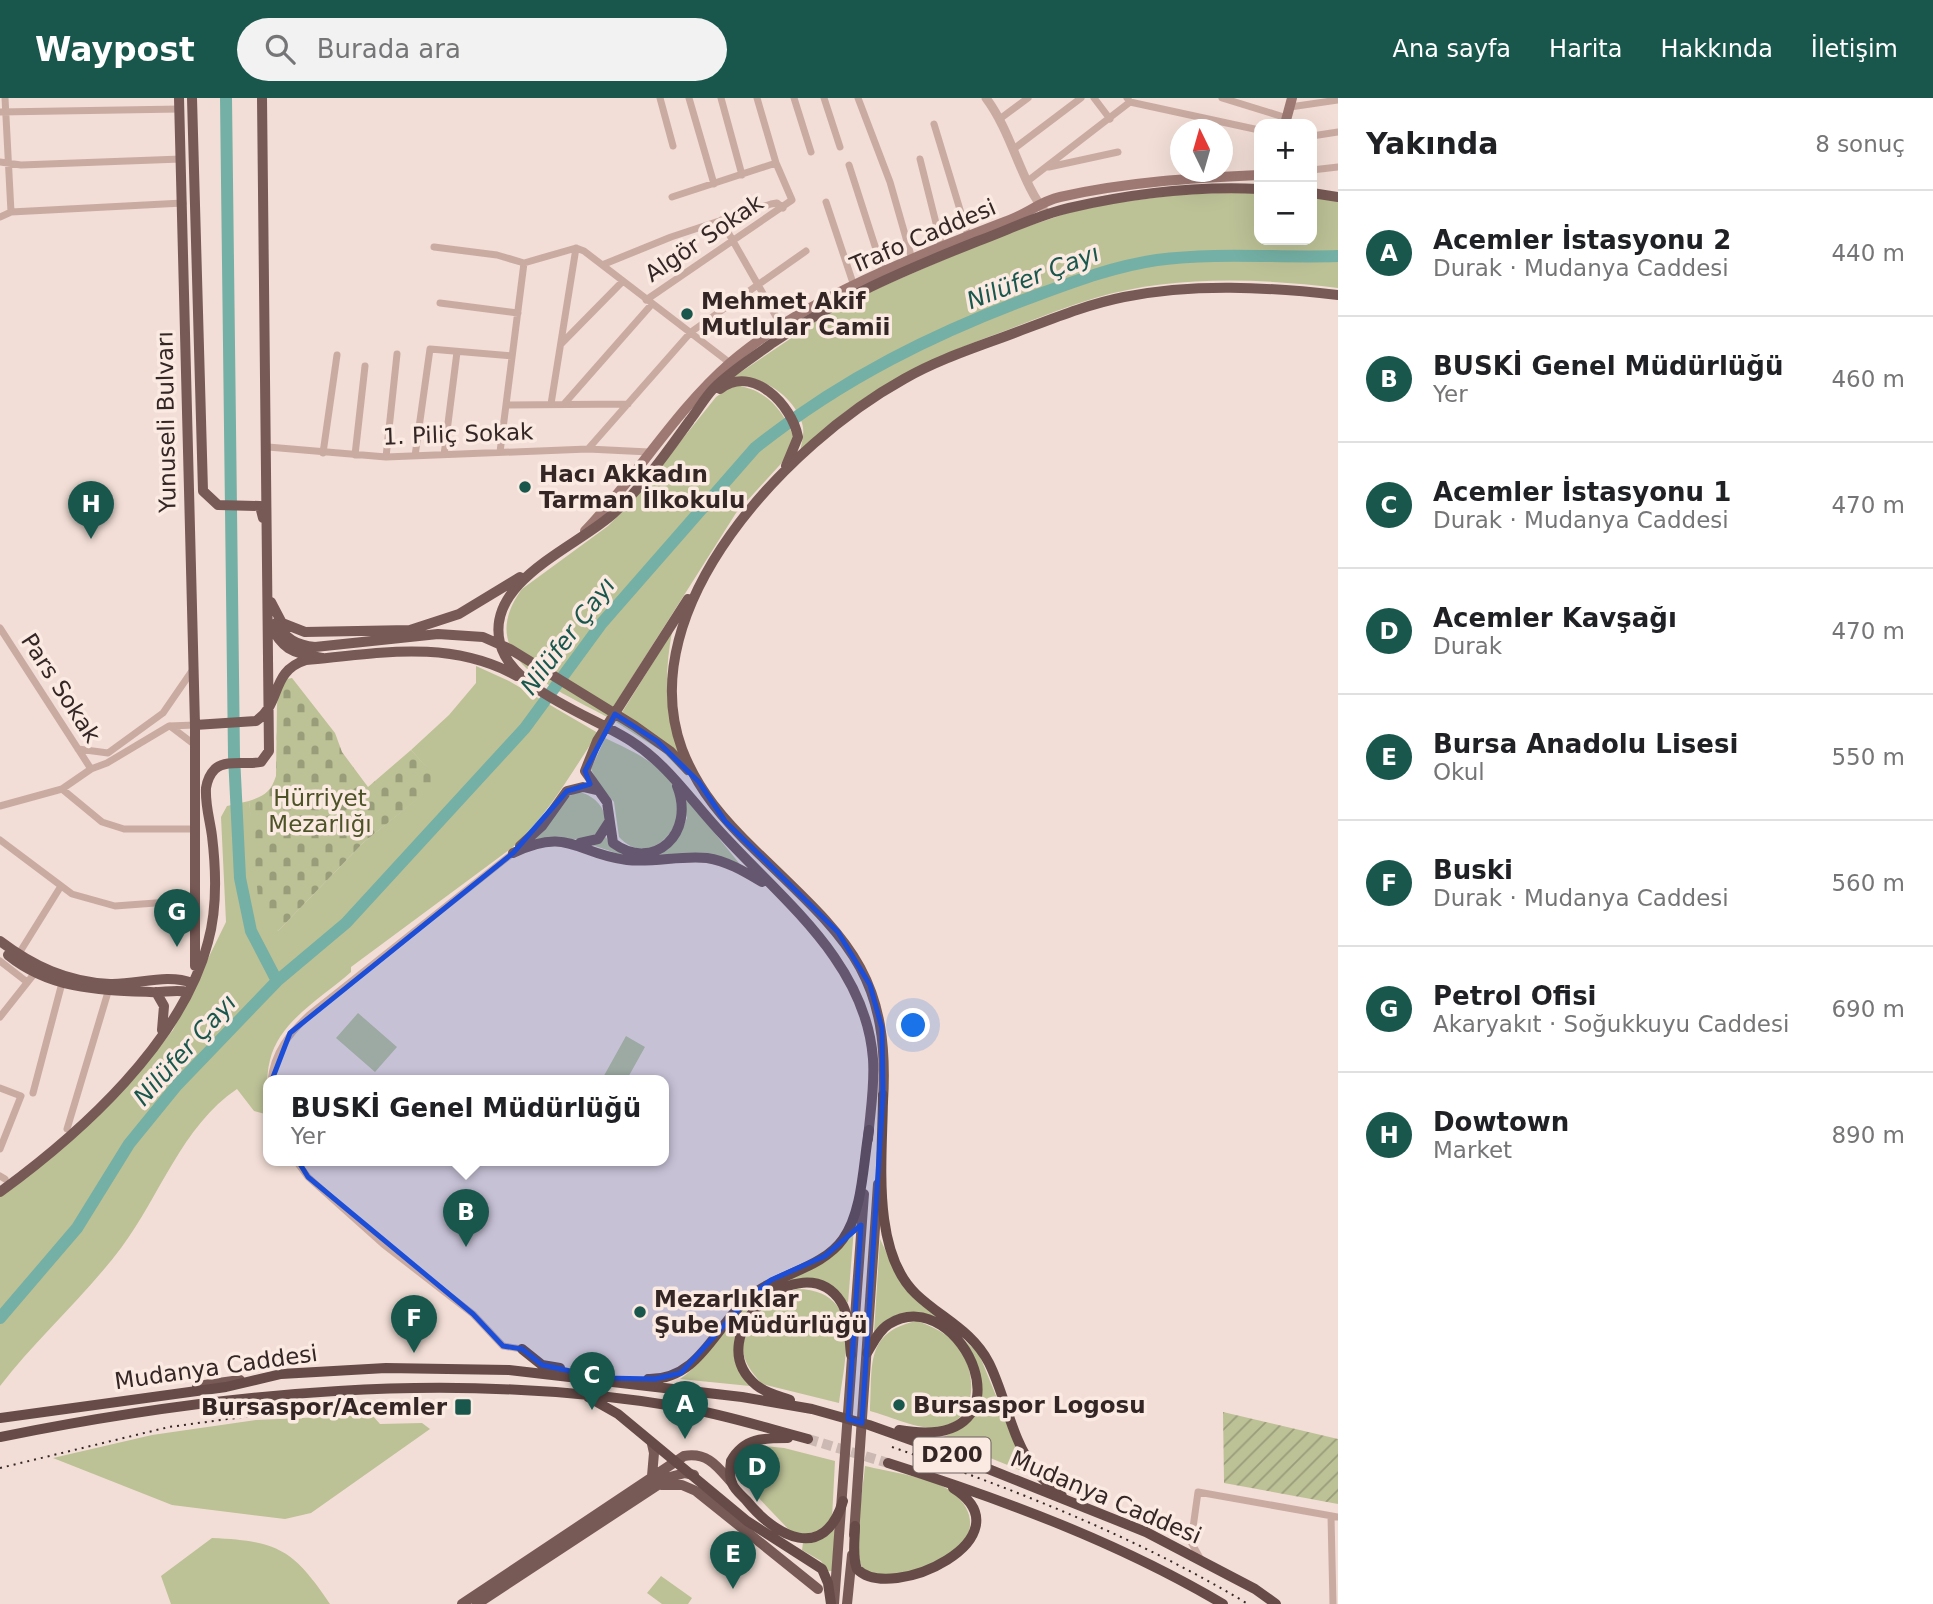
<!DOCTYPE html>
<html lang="tr">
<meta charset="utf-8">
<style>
:root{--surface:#fff;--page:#f2f2f2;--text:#202124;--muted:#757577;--line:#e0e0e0;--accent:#19574d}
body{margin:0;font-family:"DejaVu Sans",sans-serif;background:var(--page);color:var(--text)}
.controls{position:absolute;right:21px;top:21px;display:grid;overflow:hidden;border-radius:14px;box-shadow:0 7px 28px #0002}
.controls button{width:63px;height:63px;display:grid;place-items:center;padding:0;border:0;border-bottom:2px solid var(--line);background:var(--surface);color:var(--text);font:35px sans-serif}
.compass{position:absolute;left:1170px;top:21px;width:63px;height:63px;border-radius:50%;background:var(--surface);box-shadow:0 7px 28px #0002;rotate:355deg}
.you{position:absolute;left:914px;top:928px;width:24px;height:24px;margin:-18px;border:5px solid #fff;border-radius:50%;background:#1a73e8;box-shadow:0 0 0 10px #1a73e833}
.badge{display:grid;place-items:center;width:46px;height:46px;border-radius:50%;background:var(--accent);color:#fff;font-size:23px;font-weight:700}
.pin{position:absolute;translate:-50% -58px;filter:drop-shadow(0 2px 4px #0008)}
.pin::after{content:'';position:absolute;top:37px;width:24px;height:21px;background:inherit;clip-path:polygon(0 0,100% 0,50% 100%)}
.popup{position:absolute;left:263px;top:977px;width:406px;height:91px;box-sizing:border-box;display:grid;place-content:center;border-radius:14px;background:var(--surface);filter:drop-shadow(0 2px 5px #0005);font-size:23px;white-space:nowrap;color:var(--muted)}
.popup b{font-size:26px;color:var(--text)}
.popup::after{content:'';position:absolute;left:50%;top:100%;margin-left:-14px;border:14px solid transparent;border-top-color:var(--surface)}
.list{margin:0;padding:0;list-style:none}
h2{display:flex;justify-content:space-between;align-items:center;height:91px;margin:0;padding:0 28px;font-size:30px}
h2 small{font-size:23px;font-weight:400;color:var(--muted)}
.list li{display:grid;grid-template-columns:46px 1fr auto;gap:21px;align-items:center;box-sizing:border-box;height:126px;padding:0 28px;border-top:2px solid var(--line)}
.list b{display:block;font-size:26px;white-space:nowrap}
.list p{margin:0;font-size:23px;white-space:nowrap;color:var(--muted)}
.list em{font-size:23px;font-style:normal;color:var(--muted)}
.icon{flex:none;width:38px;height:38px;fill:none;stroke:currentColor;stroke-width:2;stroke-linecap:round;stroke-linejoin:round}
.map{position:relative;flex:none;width:1338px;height:1506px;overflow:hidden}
header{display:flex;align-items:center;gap:42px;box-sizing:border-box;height:98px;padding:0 35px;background:var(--accent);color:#fff}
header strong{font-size:33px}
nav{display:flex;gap:38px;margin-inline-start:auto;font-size:24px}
.search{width:490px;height:63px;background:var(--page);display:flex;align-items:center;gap:18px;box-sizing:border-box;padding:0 24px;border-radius:38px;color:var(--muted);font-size:26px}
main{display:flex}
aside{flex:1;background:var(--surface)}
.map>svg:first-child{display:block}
</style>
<header>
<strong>Waypost</strong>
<div class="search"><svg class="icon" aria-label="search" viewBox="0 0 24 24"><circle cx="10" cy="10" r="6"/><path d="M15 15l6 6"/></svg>Burada ara</div>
<nav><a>Ana sayfa</a><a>Harita</a><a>Hakkında</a><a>İletişim</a></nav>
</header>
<main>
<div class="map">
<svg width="1338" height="1506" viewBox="0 0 1338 1506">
<defs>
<pattern id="cemetery-stones" width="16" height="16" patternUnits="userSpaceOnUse" patternTransform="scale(1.75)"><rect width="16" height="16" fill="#bcc196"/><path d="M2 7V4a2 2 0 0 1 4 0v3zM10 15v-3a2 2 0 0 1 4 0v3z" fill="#9a9d7a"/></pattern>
<pattern id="garden-furrows" width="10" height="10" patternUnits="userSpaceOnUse" patternTransform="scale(1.75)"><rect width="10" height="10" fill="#bcc196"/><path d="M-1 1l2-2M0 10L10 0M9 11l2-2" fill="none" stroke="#9a9d7a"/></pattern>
</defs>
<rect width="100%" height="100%" fill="#f2ded6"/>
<!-- grass -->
<path fill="#bcc196" d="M1259,93V142H1312V98L1338,101V190C1259,180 1172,177 1095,200C1062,210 1031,223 999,235C922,263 859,295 800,353C802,344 805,335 802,325C794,298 759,274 732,280L842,206L996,139L1071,114L1114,105L1177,97Z
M733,287C765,290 783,311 794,340L788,358L736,415L607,619C558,591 471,561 522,491L608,428L632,404L716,299Z
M672,534C662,587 667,629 688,679L663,654L616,624Z
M476,568L509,583L598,635C571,675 549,716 513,749L351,869V874C323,899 279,923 270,962C265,980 269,998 265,1016L254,1013L237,991C182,1028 160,1098 121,1150C84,1199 37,1240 0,1288V1097L144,968L173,932L226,824L221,719L227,708L249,703L255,748L278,833L364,744L439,683L411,652L449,617L476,585Z
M605,640C628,651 668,668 677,695C688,731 648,771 619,739L614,704L599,687L591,671Z
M578,694C603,698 618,729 589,739C572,745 551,738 533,742C550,729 558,700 578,694Z
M683,696L743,770L722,759H628L592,747L606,739L610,747L630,755L677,741L687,720Z
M358,915L397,949L375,974L336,940Z
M626,938L645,949L626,983H601Z
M854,1130L848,1205C793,1139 697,1231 750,1288L680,1281C714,1257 730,1216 765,1192C804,1165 824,1182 854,1130Z
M880,1141L899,1181L979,1256L1020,1357L1032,1377L941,1340C1023,1310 963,1204 905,1215C892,1217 883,1225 874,1234Z
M797,1191C864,1192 845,1259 839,1305L762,1286C755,1278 747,1269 744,1258C737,1227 770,1198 797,1191Z
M917,1223C934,1229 947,1235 958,1249C978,1275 978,1322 940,1329C919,1333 890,1318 870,1313C873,1268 864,1234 917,1223Z
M372,1317L380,1326L422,1325L430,1331L311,1415L285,1421L172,1407L53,1360L152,1337L256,1322Z
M755,1347L784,1350L835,1363L832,1420L815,1437L792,1435L734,1374C735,1358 740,1354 755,1347Z
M865,1368C889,1374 933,1379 952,1394C1015,1444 896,1506 862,1469C852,1447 863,1393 865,1368Z
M835,1431L832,1473H828L821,1463L802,1452L803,1445L824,1440Z
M212,1440C278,1443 293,1451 330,1506H171L161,1478Z
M661,1478L692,1500L688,1506H662L647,1495Z"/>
<!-- cemetery -->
<path fill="url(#cemetery-stones)" d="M292,580L335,635L342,654L368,689L411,652L440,683L364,744L278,833L258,799L249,703C264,698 271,694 276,678L277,608L278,595L287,581Z"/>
<!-- garden -->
<path fill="url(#garden-furrows)" d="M1223,1314L1338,1341V1406L1224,1385Z"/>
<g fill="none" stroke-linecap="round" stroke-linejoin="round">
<!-- river -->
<path stroke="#74b0a5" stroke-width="12" d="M226,0L234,658L240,780L251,833L277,883
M0,1220L77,1130L129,1046L177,987L277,883L346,825L525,630L602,525L755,350C841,281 936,234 1040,196C1078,182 1116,168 1157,162C1217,154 1277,160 1338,158"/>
<!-- trunk-tunnel -->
<path stroke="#ccb9b3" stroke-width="10" stroke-dasharray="10 5" stroke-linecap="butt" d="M808,1341L888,1365"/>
<!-- minor -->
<path stroke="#caaba2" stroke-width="7" d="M5,0L11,114
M660,0L673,48
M689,0L714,86
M721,0L742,77
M794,0L811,54
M824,0L840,49
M858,0L890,84L912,161
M1094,0L1110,21
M1127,0L1130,4L1259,32
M1222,0L1287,20
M1290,9L1338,2
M0,14L180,11
M1001,20L1028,0
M934,26L968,138
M1312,38L1338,34
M1015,50L1081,0
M920,61L942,149
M0,64L21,67L181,61
M849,67L883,173
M1049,69L1118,54
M1312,72L1338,69
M1029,82L1130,4
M672,99L776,65
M826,104L854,188
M0,119L11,114L183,105
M721,122L782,229
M434,149L497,157L524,165L576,150L584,153L730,265
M602,167L671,139L771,106L777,105L783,110
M646,202L792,102L776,65L757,0
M440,205L518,215
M561,246L622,184
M551,306L576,150
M564,306L652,206
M506,307L628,306
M268,349L386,359L588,351L649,354
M588,351L691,234L806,153
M500,354L524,165
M323,355L337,257
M355,357L365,268
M444,357L457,254
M415,358L430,251L512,258
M386,359L397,256
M0,530L91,671
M170,628L195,647
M78,651L108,655L163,615L194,570
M62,691L102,724L124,731H195
M0,708L62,691L91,671L107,665L169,628L195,627
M0,742L72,796L115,808L196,802
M18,857L61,788
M0,863L27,884
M0,919L34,876
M271,983C274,954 289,936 309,917L513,755
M0,990L21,998L0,1051
M33,995L62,885
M67,1031L108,894
M296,1063L308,1079L383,1146L473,1216L503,1248L522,1251
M0,1078L5,1081
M1331,1418L1333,1506
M1200,1460L1191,1444L1198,1394L1338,1419"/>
<!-- tertiary -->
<path stroke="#caaba2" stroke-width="9" d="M986,0C1013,36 1021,86 1047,116"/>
<!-- secondary -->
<path stroke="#9e7973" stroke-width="10" d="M1285,26L1292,0
M585,433C636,380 674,314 730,265C804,201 916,158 1007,123C1025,117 1041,103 1060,99C1125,84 1192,80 1259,77"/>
<!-- primary -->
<path stroke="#775955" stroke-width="10" d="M179,0L195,627V868
M192,0L203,393L218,407L260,408L263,420
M1312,95L1338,99
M720,291C753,266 792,307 798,339L786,368
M271,504L282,525L305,534L410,532L459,516L520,479
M276,525C286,541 296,547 315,549L438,536L483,539L510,551L635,628L670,653L688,672
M270,526C283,554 294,554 322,560
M195,627L256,623C282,606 270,573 306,562C379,555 450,541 517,578
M677,688C696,735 654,775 613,745L607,704L585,673L597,643L688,501
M580,745L598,741L609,724
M520,748L542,728L567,693L583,689L596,692
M513,755C569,728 576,756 627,762C654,765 681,757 707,760C727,763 745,774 762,784
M0,843C33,868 67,884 110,886C137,887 167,875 192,885
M8,857C50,891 98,892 150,894C162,895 176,891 188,894
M156,894L164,908L162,932
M883,1004C891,872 843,838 756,753C725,723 698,693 682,651C630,509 790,344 904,281C937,262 974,250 1009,237C1047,223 1084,207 1124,199C1194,185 1267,189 1338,197
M868,1041C870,1015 875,988 873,961C866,866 786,805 726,740C694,707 670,668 631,643C593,618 511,592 500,545C485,483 577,449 614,415C643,388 667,354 690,322C698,312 705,299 714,290C731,273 752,260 771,246C836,201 905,172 978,143C1008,132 1038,117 1069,110C1130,96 1197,88 1259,91
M0,1094C81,1035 182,944 208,844C217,812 216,771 212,738C210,722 205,707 206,690C207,684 210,676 215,671C226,661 248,667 261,664L269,653L262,0
M197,1288L240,1282
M652,1346L654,1355L652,1378
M661,1387H682L696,1393L818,1491
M854,1437L878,1086
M462,1506L684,1358C708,1354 717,1368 732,1385
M477,1506L670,1379L685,1375L694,1377
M834,1506L864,1096
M847,1506L852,1457"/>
<!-- trunk -->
<path stroke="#664b48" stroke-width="10" d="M883,997C883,1057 870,1152 916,1196C941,1220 972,1232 989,1265C1006,1299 1011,1341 1035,1372C1042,1382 1053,1390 1062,1398
M522,1251L542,1267L560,1270
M867,1255C873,1245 879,1232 889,1226C961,1181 1041,1357 899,1332
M648,1281C699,1282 714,1230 748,1200C776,1176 822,1171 843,1141C863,1113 863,1065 869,1032
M588,1299L618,1316L747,1423L822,1471L828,1485L831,1506
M790,1302C779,1298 765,1295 756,1287C697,1238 802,1144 841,1204C850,1218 849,1240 851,1257
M0,1320L226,1289L281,1276L386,1270L509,1272L742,1299L812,1311L869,1327L956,1358L1146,1434L1255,1491L1276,1506
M0,1339C224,1294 452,1271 680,1309C723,1316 766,1330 808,1341
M788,1340C763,1340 744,1340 731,1363C730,1370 729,1379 732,1385C734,1391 741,1397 746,1402C776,1439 824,1465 843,1403
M888,1365C1004,1402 1118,1444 1223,1506
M855,1428C855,1441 852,1458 857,1471C891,1506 1031,1439 953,1390"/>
<!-- rail -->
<path stroke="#342625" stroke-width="2" stroke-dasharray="2 5" stroke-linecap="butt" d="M892,1349C1016,1392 1135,1438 1248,1506
M0,1370L169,1329L258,1317L377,1313"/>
</g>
<!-- marked area -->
<path fill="#1d4ed8" fill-opacity="0.2" stroke="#1d4ed8" stroke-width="5" stroke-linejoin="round" d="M615,616L657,643L699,684L725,723L838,834L870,887L882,930L883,997L862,1325L848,1321L861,1127L825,1158L771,1182L748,1201L681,1275L655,1281L603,1280L542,1267L522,1251L503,1248L473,1216L308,1079L282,1037L270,987L290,935L513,755L567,693L590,686L585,673Z"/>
<!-- markers -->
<g fill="#19574d" stroke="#faeae2" stroke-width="2.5">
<circle cx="687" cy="216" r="7"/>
<circle cx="525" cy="389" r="7"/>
<circle cx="640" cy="1214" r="7"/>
<circle cx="899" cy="1307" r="7"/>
<rect x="454" y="1300" width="18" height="18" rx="3.5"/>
</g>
<g text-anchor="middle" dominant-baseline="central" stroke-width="7" stroke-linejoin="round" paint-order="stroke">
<!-- shield labels -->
<rect fill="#faeae2" stroke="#6f615e" stroke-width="2" x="913.5" y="1339.5" width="77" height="35" rx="5"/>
<g font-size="21" font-weight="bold" fill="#342625">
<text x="952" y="1357">D200</text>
</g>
<!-- street labels -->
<g font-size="23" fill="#342625" stroke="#faeae2">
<text transform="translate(923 138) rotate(-23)">Trafo Caddesi</text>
<text transform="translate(704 140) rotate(-34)">Algör Sokak</text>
<text transform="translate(166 324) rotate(-91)">Yunuseli Bulvarı</text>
<text transform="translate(458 336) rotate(-2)">1. Piliç Sokak</text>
<text transform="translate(61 590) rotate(57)">Pars Sokak</text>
<text transform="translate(216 1269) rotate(-8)">Mudanya Caddesi</text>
<text transform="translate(1106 1399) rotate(23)">Mudanya Caddesi</text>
</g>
<!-- poi labels -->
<g font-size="23" font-weight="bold" fill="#342625" stroke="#faeae2" text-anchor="start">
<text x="701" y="203">Mehmet Akif<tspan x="701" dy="26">Mutlular Camii</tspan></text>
<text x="539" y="376">Hacı Akkadın<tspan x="539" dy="26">Tarman İlkokulu</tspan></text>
<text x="654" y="1201">Mezarlıklar<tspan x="654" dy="26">Şube Müdürlüğü</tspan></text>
<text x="913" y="1307">Bursaspor Logosu</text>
<text x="447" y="1309" text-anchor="end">Bursaspor/Acemler</text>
</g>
<!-- park labels -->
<g font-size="23" fill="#4d5327" stroke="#faeae2">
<text x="320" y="700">Hürriyet<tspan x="320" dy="26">Mezarlığı</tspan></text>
</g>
<!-- water labels -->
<g font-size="24" font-style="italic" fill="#19574d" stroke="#faeae2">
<text transform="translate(1033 179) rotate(-21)">Nilüfer Çayı</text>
<text transform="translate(568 538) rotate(-53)">Nilüfer Çayı</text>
<text transform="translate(185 952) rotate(-48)">Nilüfer Çayı</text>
</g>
</g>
</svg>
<div class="controls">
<button>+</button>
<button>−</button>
</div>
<svg class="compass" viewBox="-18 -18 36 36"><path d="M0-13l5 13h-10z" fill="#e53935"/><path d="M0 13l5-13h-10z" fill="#757577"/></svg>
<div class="you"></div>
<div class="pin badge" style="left:685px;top:1341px">A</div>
<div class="pin badge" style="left:466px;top:1149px">B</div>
<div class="popup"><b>BUSKİ Genel Müdürlüğü</b>Yer</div>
<div class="pin badge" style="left:592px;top:1312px">C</div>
<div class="pin badge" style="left:757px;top:1404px">D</div>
<div class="pin badge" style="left:733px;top:1491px">E</div>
<div class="pin badge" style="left:414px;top:1255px">F</div>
<div class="pin badge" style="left:177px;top:849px">G</div>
<div class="pin badge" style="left:91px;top:441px">H</div>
</div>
<aside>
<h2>Yakında<small>8 sonuç</small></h2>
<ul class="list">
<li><span class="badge">A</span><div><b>Acemler İstasyonu 2</b><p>Durak · Mudanya Caddesi</p></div><em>440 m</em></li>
<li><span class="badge">B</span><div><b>BUSKİ Genel Müdürlüğü</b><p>Yer</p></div><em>460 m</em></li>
<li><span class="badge">C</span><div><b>Acemler İstasyonu 1</b><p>Durak · Mudanya Caddesi</p></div><em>470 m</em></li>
<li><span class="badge">D</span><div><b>Acemler Kavşağı</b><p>Durak</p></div><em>470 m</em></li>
<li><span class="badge">E</span><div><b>Bursa Anadolu Lisesi</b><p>Okul</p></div><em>550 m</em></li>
<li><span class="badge">F</span><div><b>Buski</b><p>Durak · Mudanya Caddesi</p></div><em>560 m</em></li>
<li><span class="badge">G</span><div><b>Petrol Ofisi</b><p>Akaryakıt · Soğukkuyu Caddesi</p></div><em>690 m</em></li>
<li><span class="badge">H</span><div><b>Dowtown</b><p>Market</p></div><em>890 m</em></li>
</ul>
</aside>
</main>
